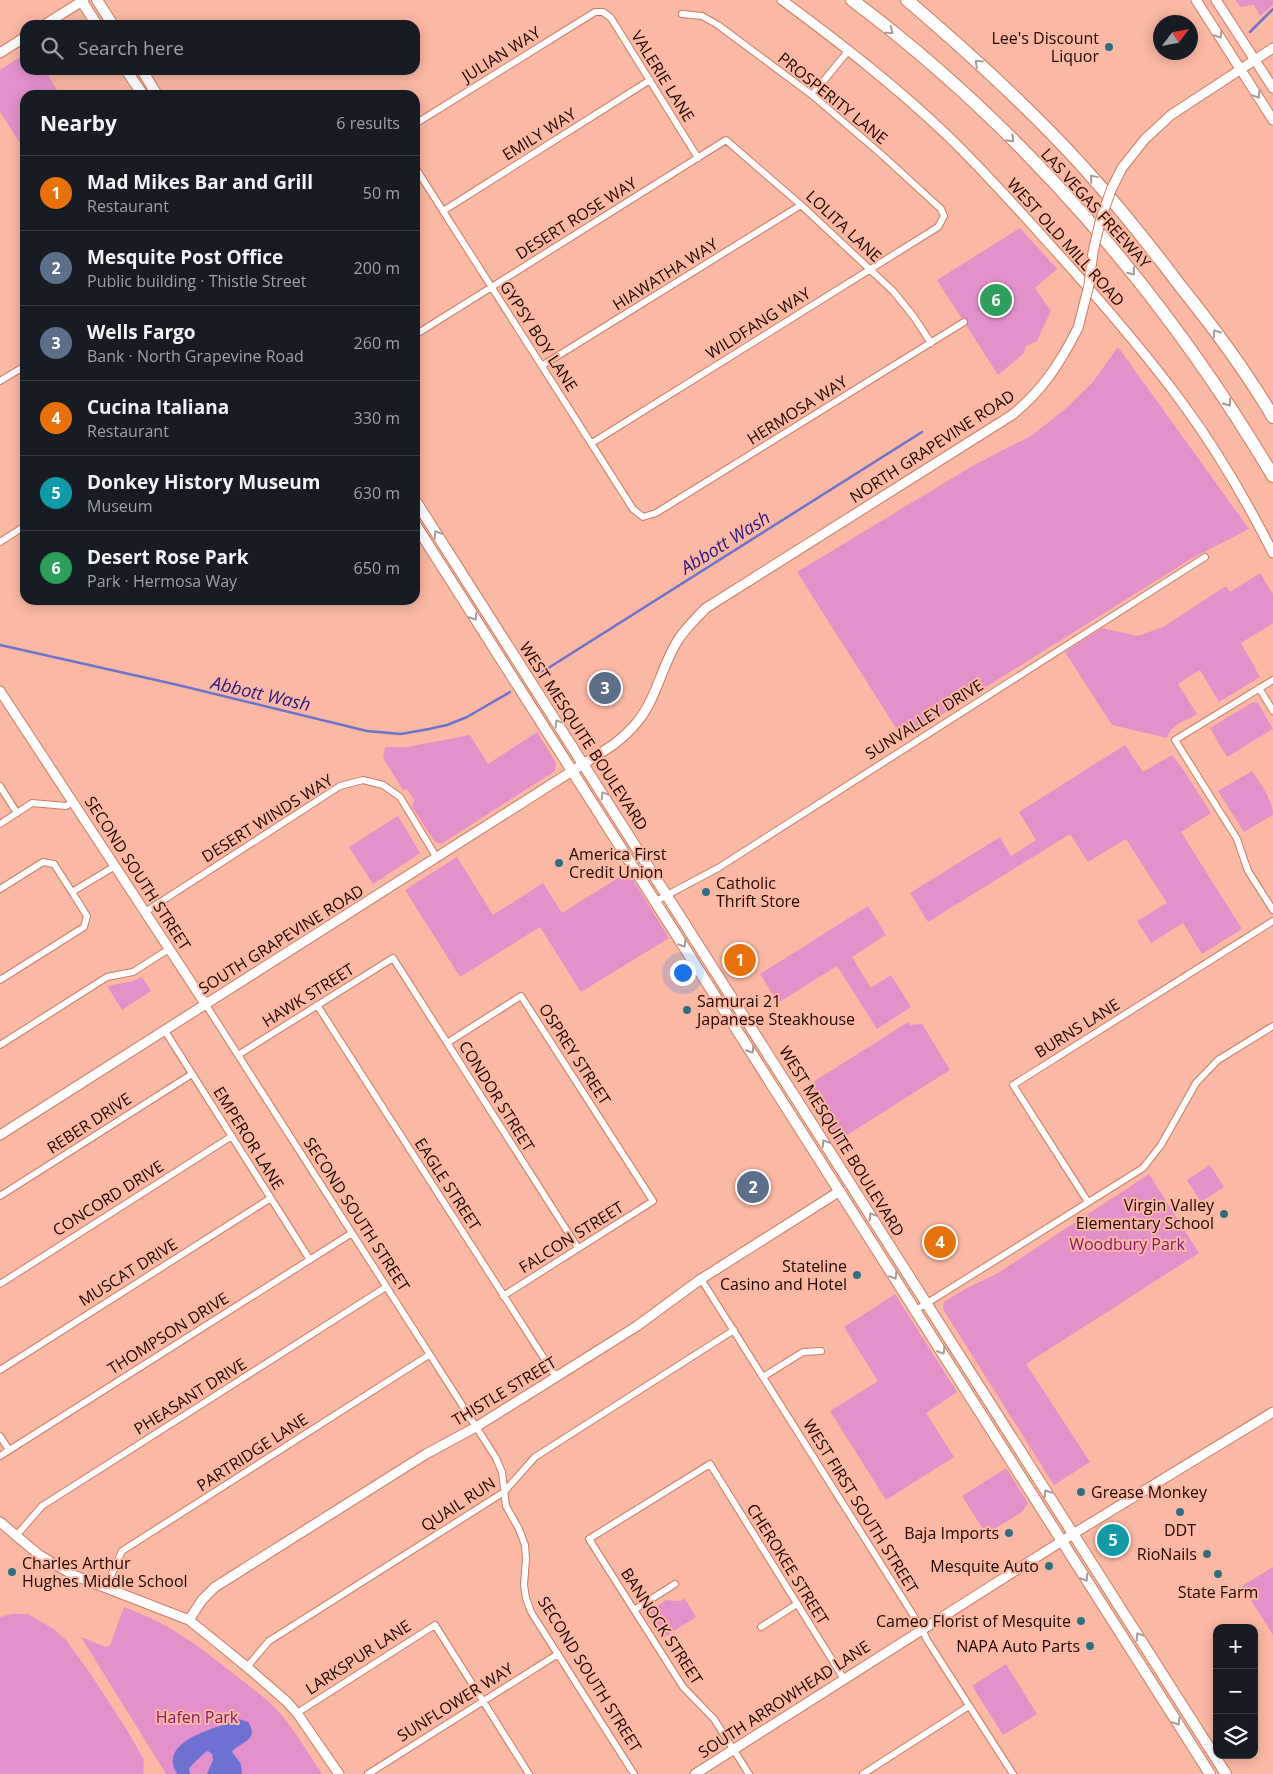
<!DOCTYPE html>
<meta charset="utf-8">
<style>
:root{--surface:#171b24;--page:#20242c;--text:#f1f3f6;--muted:#9ea1a6;--line:#363941;--accent:#2d6f81}
body{margin:0;font-family:"Open Sans",sans-serif;background:var(--page);color:var(--text)}
.controls{position:absolute;right:15px;bottom:15px;display:grid;overflow:hidden;border-radius:10px;box-shadow:0 2px 12px #0003}
.controls button{width:45px;height:45px;display:grid;place-items:center;padding:0;border:0;border-bottom:1px solid var(--line);background:var(--surface);color:var(--text);font:25px sans-serif}
.compass{position:absolute;left:1153px;top:15px;width:45px;height:45px;border-radius:50%;background:var(--surface);box-shadow:0 2px 12px #0003;rotate:58deg}
.you{position:absolute;left:682px;top:972px;width:18px;height:18px;margin:-12px;border:4px solid #fff;border-radius:50%;background:#1a73e8;box-shadow:0 0 0 8px #1a73e833}
.badge{display:grid;place-items:center;width:32px;height:32px;border-radius:50%;background:var(--accent);color:#fff;font-size:16px;font-weight:700}
.pin{position:absolute;translate:-50% -50%;border:2px solid #fff;box-shadow:0 1px 5px #0006}
.list{margin:0;padding:0;list-style:none}
h2{display:flex;justify-content:space-between;align-items:center;height:65px;margin:0;padding:0 20px;font-size:21px}
h2 small{font-size:16px;font-weight:400;color:var(--muted)}
.list li{display:grid;grid-template-columns:32px 1fr auto;gap:15px;align-items:center;box-sizing:border-box;height:75px;padding:0 20px;border-top:1px solid var(--line)}
.list b{display:block;font-size:19px;white-space:nowrap}
.list p{margin:0;font-size:16px;white-space:nowrap;color:var(--muted)}
.list em{font-size:16px;font-style:normal;color:var(--muted)}
.icon{flex:none;width:28px;height:28px;fill:none;stroke:currentColor;stroke-width:2;stroke-linecap:round;stroke-linejoin:round}
.map{position:relative;flex:none;width:1273px;height:1774px;overflow:hidden}
.search{position:absolute;background:var(--surface);box-shadow:0 2px 12px #0003;left:20px;top:20px;width:400px;height:55px;display:flex;align-items:center;gap:12px;box-sizing:border-box;padding:0 18px;border-radius:15px;color:var(--muted);font-size:19px}
.panel{position:absolute;background:var(--surface);box-shadow:0 2px 12px #0003;left:20px;top:90px;width:400px;height:515px;border-radius:15px}
.map>svg:first-child{display:block}
</style>
<div class="map">
<svg width="1273" height="1774" viewBox="0 0 1273 1774">
<rect width="100%" height="100%" fill="#fbb8a2"/>
<!-- green -->
<path fill="#e491cb" d="M1236,0H1273V5L1260,16L1254,5L1240,7Z
M25,54V70H45L60,95H25V151L0,112V70Z
M1020,228L1057,269L1035,288L1051,311L1037,341L1026,346L1023,354L998,375L937,280Z
M1118,347L1249,529L1194,557L903,739L797,572L974,465L1031,436L1064,410L1092,383Z
M1260,573L1273,594V623L1241,643L1260,677L1219,702L1200,670L1178,684L1197,714C1185,722 1172,723 1167,738L1112,725L1065,652L1102,628L1138,636L1163,627L1226,586L1230,592Z
M1253,702L1258,703L1273,729L1227,757L1210,728Z
M537,732L556,763L555,771L441,844L435,842L412,807L414,800L407,789L403,790L383,758L385,747H407L470,735L488,764Z
M1125,745L1143,772L1172,755L1182,768L1211,813L1181,832L1242,929L1202,954L1183,923L1151,943L1137,921L1167,903L1126,839L1088,862L1070,834L928,922L910,893L1000,837L1011,856L1036,840L1019,812Z
M1252,771C1260,783 1273,800 1273,815L1244,832L1218,791Z
M398,816L420,853L373,884L349,847Z
M457,857L493,915L543,883L562,913L626,873L630,875L669,938L581,992L540,927L460,977L405,890Z
M868,906L886,935L852,957L871,988L891,975L911,1007L877,1029L837,966L778,1003L760,974Z
M142,977L151,991L122,1010L107,986L133,981Z
M908,1022L910,1025L922,1024L950,1070L836,1142L806,1093L807,1086Z
M1210,1165L1224,1187L1201,1202L1187,1180Z
M1149,1174L1199,1253L1026,1364L1090,1462L1054,1485L943,1309L944,1302L965,1289L998,1273Z
M895,1294L957,1392L926,1413L954,1457L886,1500L830,1411L878,1381L844,1327Z
M1006,1468L1028,1503L1022,1512L986,1534L962,1496Z
M1273,1567V1635L1242,1586Z
M685,1599L696,1617L663,1638L648,1615V1613L666,1600L679,1601Z
M124,1607C170,1624 196,1644 234,1674C249,1686 265,1697 278,1711C295,1730 308,1753 322,1774H166L81,1637L106,1647L110,1645Z
M12,1614H28L54,1629L66,1640L90,1673L127,1730L144,1760L143,1774H0V1617Z
M1006,1664L1037,1714L1003,1735L972,1686Z"/>
<!-- water -->
<path fill="#6d72d2" d="M239,1719L248,1722C261,1741 238,1743 232,1752L241,1764L242,1774H207L213,1760L212,1754L208,1751L204,1753L189,1768L190,1774H177C156,1740 218,1728 239,1719Z"/>
<g fill="none" stroke-linecap="round" stroke-linejoin="round">
<!-- stream -->
<path stroke="#6d72d2" stroke-width="2.5" d="M1250,32L1273,9
M0,645L178,685L367,731L401,734L429,729L447,725L467,717L510,692
M542,672L922,432"/>
<defs>
<path id="street" d="M812,95L849,50
M415,124L595,12H603L611,18L698,158
M415,167L633,509L643,517L656,513L964,322
M443,211L650,80
M415,335L726,140L801,205L893,291L914,317L931,343
M543,365L801,205
M0,381L25,366
M592,443L938,227L944,216L941,209L881,154L812,95L718,25L702,16L682,14
M0,542L25,526
M1273,680L1175,740L1237,839L1248,871L1273,910
M1259,688L1273,711
M0,786L17,813
M0,824L32,803L66,806L73,802
M0,889L43,862L54,864L72,892
M656,901L718,868L1205,557
M145,912L340,786L363,780L383,785L400,797L437,858
M0,980L84,927L87,916L72,892L115,866
M206,1005L496,1458L502,1472L506,1506L519,1529L525,1545L526,1559L524,1585L526,1598L531,1612L634,1774
M317,1005L556,1377
M165,1031L310,1260
M447,1043L521,996L653,1201L503,1296
M0,1045L107,977L133,972L169,949
M238,1055L393,958L578,1248
M0,1196L192,1074
M1088,1202L1013,1085L1273,921
M701,1279L922,1629L927,1640L1013,1774
M0,1284L232,1136
M916,1310L1143,1168L1161,1145L1196,1083L1218,1060L1273,1026
M0,1370L271,1198
M763,1377L803,1352L821,1351
M0,1436L9,1450
M0,1456L352,1233
M16,1536L42,1506L386,1287
M106,1587L122,1551L429,1355
M634,1610L675,1584
M761,1627L797,1604
M247,1667L269,1641L504,1492L535,1457L734,1330
M297,1713L435,1625L529,1774
M368,1774L558,1654
M749,1774L714,1719L683,1687L589,1539L710,1464L844,1679
M863,1774L969,1706"/>
<path id="secondary" d="M782,0C840,43 897,87 949,137C988,175 1025,217 1062,258C1104,305 1146,353 1183,404C1217,450 1247,502 1273,553
M1196,0L1273,120
M1216,0L1273,88
M44,25L84,0
M0,53L25,37
M1122,168L1145,139L1171,115L1273,48
M0,691L206,1005
M0,1135L613,745C622,738 631,730 638,721C658,696 662,663 680,637C688,626 697,617 706,608L1012,415C1043,390 1060,363 1078,328
M0,1522L38,1554L73,1575L189,1620L247,1667L286,1701L297,1713L339,1774
M189,1620L202,1600L215,1587L426,1454L476,1427L556,1377L637,1326L701,1279L840,1191
M695,1774L1073,1534L1273,1412"/>
<path id="primary" d="M81,0L97,25
M97,0L113,25
M126,70L143,95
M142,70L157,95
M415,500L1226,1774
M415,524L1210,1774"/>
<path id="highway" d="M852,0C1023,128 1164,293 1273,476
M907,0C969,53 1030,108 1085,169C1119,207 1151,247 1181,287C1214,328 1246,371 1273,417"/>
</defs>
<!-- street casing -->
<use href="#street" stroke="#cb7c62" stroke-width="8"/>
<!-- secondary casing -->
<use href="#secondary" stroke="#cb7c62" stroke-width="11"/>
<!-- primary casing -->
<use href="#primary" stroke="#cb7c62" stroke-width="12"/>
<!-- highway casing -->
<use href="#highway" stroke="#cb7c62" stroke-width="14"/>
<!-- street -->
<use href="#street" stroke="#fff" stroke-width="6"/>
<!-- secondary -->
<use href="#secondary" stroke="#fff" stroke-width="9"/>
<!-- primary -->
<use href="#primary" stroke="#fff" stroke-width="10"/>
<!-- highway -->
<use href="#highway" stroke="#fff" stroke-width="12"/>
<defs>
<path id="secondary-bridge" d="M1078,328L1089,285L1093,252L1100,222L1111,190L1122,168"/>
</defs>
<!-- secondary-bridge casing -->
<use href="#secondary-bridge" stroke="#cb7c62" stroke-width="11" stroke-linecap="butt"/>
<!-- secondary-bridge -->
<use href="#secondary-bridge" stroke="#fff" stroke-width="9"/>
</g>
<!-- one-way arrows -->
<defs><path id="oneway-chevron" d="M-2-3.5L2.5 0L-2 3.5" fill="none" stroke-width="1.6" stroke-linecap="round" stroke-linejoin="round" transform="scale(1.25)"/></defs>
<g stroke="#a69b99">
<use href="#oneway-chevron" transform="translate(890 31) rotate(39)"/>
<use href="#oneway-chevron" transform="translate(1219 35) rotate(57)"/>
<use href="#oneway-chevron" transform="translate(978 63) rotate(-137)"/>
<use href="#oneway-chevron" transform="translate(1257 95) rotate(58)"/>
<use href="#oneway-chevron" transform="translate(1011 139) rotate(45)"/>
<use href="#oneway-chevron" transform="translate(1093 178) rotate(-130)"/>
<use href="#oneway-chevron" transform="translate(1132 272) rotate(51)"/>
<use href="#oneway-chevron" transform="translate(1216 333) rotate(-125)"/>
<use href="#oneway-chevron" transform="translate(1228 403) rotate(55)"/>
<use href="#oneway-chevron" transform="translate(437 534) rotate(-122)"/>
<use href="#oneway-chevron" transform="translate(474 617) rotate(58)"/>
<use href="#oneway-chevron" transform="translate(558 723) rotate(-123)"/>
<use href="#oneway-chevron" transform="translate(604 795) rotate(-123)"/>
<use href="#oneway-chevron" transform="translate(683 944) rotate(57)"/>
<use href="#oneway-chevron" transform="translate(751 1050) rotate(58)"/>
<use href="#oneway-chevron" transform="translate(825 1143) rotate(-122)"/>
<use href="#oneway-chevron" transform="translate(872 1216) rotate(-122)"/>
<use href="#oneway-chevron" transform="translate(894 1276) rotate(58)"/>
<use href="#oneway-chevron" transform="translate(942 1351) rotate(58)"/>
<use href="#oneway-chevron" transform="translate(1047 1493) rotate(-122)"/>
<use href="#oneway-chevron" transform="translate(1085 1578) rotate(58)"/>
<use href="#oneway-chevron" transform="translate(1139 1636) rotate(-122)"/>
<use href="#oneway-chevron" transform="translate(1177 1722) rotate(57)"/>
</g>
<!-- markers -->
<g fill="#2d6f81" stroke="#fbb8a2" stroke-width="2">
<circle cx="1109" cy="47" r="5"/>
<circle cx="559" cy="863" r="5"/>
<circle cx="706" cy="892" r="5"/>
<circle cx="687" cy="1010" r="5"/>
<circle cx="1224" cy="1214" r="5"/>
<circle cx="857" cy="1275" r="5"/>
<circle cx="1081" cy="1492" r="5"/>
<circle cx="1180" cy="1512" r="5"/>
<circle cx="1009" cy="1533" r="5"/>
<circle cx="1207" cy="1554" r="5"/>
<circle cx="1049" cy="1566" r="5"/>
<circle cx="12" cy="1572" r="5"/>
<circle cx="1218" cy="1574" r="5"/>
<circle cx="1081" cy="1621" r="5"/>
<circle cx="1090" cy="1646" r="5"/>
</g>
<g text-anchor="middle" dominant-baseline="central" stroke-width="4" stroke-linejoin="round" paint-order="stroke">
<!-- poi labels -->
<g font-size="16" fill="#210500" stroke="#fbb8a2" text-anchor="end">
<text x="1099" y="38">Lee's Discount<tspan x="1099" dy="18">Liquor</tspan></text>
<text x="569" y="854" text-anchor="start">America First<tspan x="569" dy="18">Credit Union</tspan></text>
<text x="716" y="883" text-anchor="start">Catholic<tspan x="716" dy="18">Thrift Store</tspan></text>
<text x="697" y="1001" text-anchor="start">Samurai 21<tspan x="697" dy="18">Japanese Steakhouse</tspan></text>
<text x="1214" y="1205">Virgin Valley<tspan x="1214" dy="18">Elementary School</tspan></text>
<text x="847" y="1266">Stateline<tspan x="847" dy="18">Casino and Hotel</tspan></text>
<text x="1091" y="1492" text-anchor="start">Grease Monkey</text>
<text x="1180" y="1530" text-anchor="middle">DDT</text>
<text x="999" y="1533">Baja Imports</text>
<text x="1197" y="1554">RioNails</text>
<text x="22" y="1563" text-anchor="start">Charles Arthur<tspan x="22" dy="18">Hughes Middle School</tspan></text>
<text x="1039" y="1566">Mesquite Auto</text>
<text x="1218" y="1592" text-anchor="middle">State Farm</text>
<text x="1071" y="1621">Cameo Florist of Mesquite</text>
<text x="1080" y="1646">NAPA Auto Parts</text>
</g>
<!-- street labels -->
<g font-size="16" fill="#210500" stroke="#fbb8a2">
<text transform="translate(501 54) rotate(-32)">JULIAN WAY</text>
<text transform="translate(663 76) rotate(58)">VALERIE LANE</text>
<text transform="translate(833 98) rotate(39)">PROSPERITY LANE</text>
<text transform="translate(539 134) rotate(-32)">EMILY WAY</text>
<text transform="translate(1096 208) rotate(48)">LAS VEGAS FREEWAY</text>
<text transform="translate(576 218) rotate(-32)">DESERT ROSE WAY</text>
<text transform="translate(844 226) rotate(43)">LOLITA LANE</text>
<text transform="translate(1066 242) rotate(48)">WEST OLD MILL ROAD</text>
<text transform="translate(665 274) rotate(-32)">HIAWATHA WAY</text>
<text transform="translate(758 323) rotate(-32)">WILDFANG WAY</text>
<text transform="translate(539 336) rotate(57)">GYPSY BOY LANE</text>
<text transform="translate(797 410) rotate(-32)">HERMOSA WAY</text>
<text transform="translate(932 446) rotate(-33)">NORTH GRAPEVINE ROAD</text>
<text transform="translate(924 719) rotate(-32)">SUNVALLEY DRIVE</text>
<text transform="translate(584 736) rotate(57)">WEST MESQUITE BOULEVARD</text>
<text transform="translate(267 818) rotate(-32)">DESERT WINDS WAY</text>
<text transform="translate(138 873) rotate(57)">SECOND SOUTH STREET</text>
<text transform="translate(281 939) rotate(-32)">SOUTH GRAPEVINE ROAD</text>
<text transform="translate(308 995) rotate(-32)">HAWK STREET</text>
<text transform="translate(1077 1028) rotate(-32)">BURNS LANE</text>
<text transform="translate(575 1054) rotate(57)">OSPREY STREET</text>
<text transform="translate(497 1096) rotate(58)">CONDOR STREET</text>
<text transform="translate(89 1123) rotate(-33)">REBER DRIVE</text>
<text transform="translate(249 1138) rotate(58)">EMPEROR LANE</text>
<text transform="translate(842 1141) rotate(58)">WEST MESQUITE BOULEVARD</text>
<text transform="translate(448 1184) rotate(57)">EAGLE STREET</text>
<text transform="translate(108 1198) rotate(-32)">CONCORD DRIVE</text>
<text transform="translate(357 1214) rotate(57)">SECOND SOUTH STREET</text>
<text transform="translate(571 1237) rotate(-32)">FALCON STREET</text>
<text transform="translate(128 1272) rotate(-32)">MUSCAT DRIVE</text>
<text transform="translate(168 1333) rotate(-32)">THOMPSON DRIVE</text>
<text transform="translate(504 1391) rotate(-31)">THISTLE STREET</text>
<text transform="translate(190 1396) rotate(-32)">PHEASANT DRIVE</text>
<text transform="translate(252 1452) rotate(-33)">PARTRIDGE LANE</text>
<text transform="translate(458 1504) rotate(-33)">QUAIL RUN</text>
<text transform="translate(861 1506) rotate(58)">WEST FIRST SOUTH STREET</text>
<text transform="translate(788 1564) rotate(58)">CHEROKEE STREET</text>
<text transform="translate(662 1626) rotate(57)">BANNOCK STREET</text>
<text transform="translate(358 1657) rotate(-33)">LARKSPUR LANE</text>
<text transform="translate(590 1674) rotate(58)">SECOND SOUTH STREET</text>
<text transform="translate(784 1699) rotate(-33)">SOUTH ARROWHEAD LANE</text>
<text transform="translate(455 1702) rotate(-32)">SUNFLOWER WAY</text>
</g>
<!-- park labels -->
<g font-size="16" fill="#881670" stroke="#fbb8a2">
<text x="1127" y="1244">Woodbury Park</text>
<text x="197" y="1717">Hafen Park</text>
</g>
<!-- water labels -->
<g font-size="18" font-style="italic" fill="#2a1689" stroke="#fbb8a2">
<text transform="translate(725 542) rotate(-32)">Abbott Wash</text>
<text transform="translate(261 693) rotate(13)">Abbott Wash</text>
</g>
</g>
</svg>
<div class="controls">
<button>+</button>
<button>−</button>
<button><svg class="icon" aria-label="layers" viewBox="0 0 24 24"><path d="M12 4l9 5-9 5-9-5zM3 14l9 5 9-5"/></svg></button>
</div>
<svg class="compass" viewBox="-18 -18 36 36"><path d="M0-13l5 13h-10z" fill="#e53935"/><path d="M0 13l5-13h-10z" fill="#9ea1a6"/></svg>
<div class="you"></div>
<div class="pin badge" style="left:740px;top:960px;background:#e8710a">1</div>
<div class="pin badge" style="left:753px;top:1187px;background:#5c6f8a">2</div>
<div class="pin badge" style="left:605px;top:688px;background:#5c6f8a">3</div>
<div class="pin badge" style="left:940px;top:1242px;background:#e8710a">4</div>
<div class="pin badge" style="left:1113px;top:1540px;background:#0f9aa8">5</div>
<div class="pin badge" style="left:996px;top:300px;background:#2e9e5b">6</div>
<div class="search"><svg class="icon" aria-label="search" viewBox="0 0 24 24"><circle cx="10" cy="10" r="6"/><path d="M15 15l6 6"/></svg>Search here</div>
<section class="panel">
<h2>Nearby<small>6 results</small></h2>
<ul class="list">
<li><span class="badge" style="background:#e8710a">1</span><div><b>Mad Mikes Bar and Grill</b><p>Restaurant</p></div><em>50 m</em></li>
<li><span class="badge" style="background:#5c6f8a">2</span><div><b>Mesquite Post Office</b><p>Public building · Thistle Street</p></div><em>200 m</em></li>
<li><span class="badge" style="background:#5c6f8a">3</span><div><b>Wells Fargo</b><p>Bank · North Grapevine Road</p></div><em>260 m</em></li>
<li><span class="badge" style="background:#e8710a">4</span><div><b>Cucina Italiana</b><p>Restaurant</p></div><em>330 m</em></li>
<li><span class="badge" style="background:#0f9aa8">5</span><div><b>Donkey History Museum</b><p>Museum</p></div><em>630 m</em></li>
<li><span class="badge" style="background:#2e9e5b">6</span><div><b>Desert Rose Park</b><p>Park · Hermosa Way</p></div><em>650 m</em></li>
</ul>
</section>
</div>
